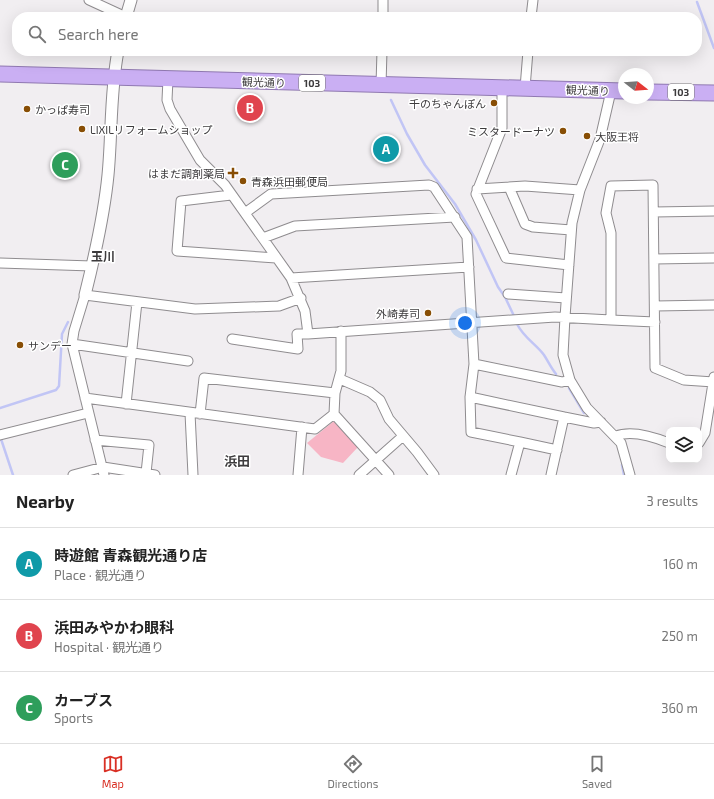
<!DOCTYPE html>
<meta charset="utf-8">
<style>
:root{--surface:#fff;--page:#f6f6f6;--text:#222;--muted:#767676;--line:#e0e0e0;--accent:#d93025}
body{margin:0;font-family:"Exo 2","Noto Sans JP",sans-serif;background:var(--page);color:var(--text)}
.controls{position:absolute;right:12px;bottom:12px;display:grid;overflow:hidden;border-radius:8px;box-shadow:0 4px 16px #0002}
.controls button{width:36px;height:36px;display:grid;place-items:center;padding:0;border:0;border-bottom:1px solid var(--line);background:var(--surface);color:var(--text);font:20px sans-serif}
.compass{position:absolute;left:618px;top:68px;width:36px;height:36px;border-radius:50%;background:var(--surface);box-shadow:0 4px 16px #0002;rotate:107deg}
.you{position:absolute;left:465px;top:323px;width:14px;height:14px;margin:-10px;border:3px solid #fff;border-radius:50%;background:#1a73e8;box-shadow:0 0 0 6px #1a73e833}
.badge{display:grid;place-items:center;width:26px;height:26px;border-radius:50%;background:var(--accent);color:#fff;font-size:13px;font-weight:700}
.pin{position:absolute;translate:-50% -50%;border:2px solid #fff;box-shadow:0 1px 4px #0006}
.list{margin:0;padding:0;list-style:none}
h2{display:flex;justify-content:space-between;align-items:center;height:52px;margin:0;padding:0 16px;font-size:17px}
h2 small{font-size:13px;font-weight:400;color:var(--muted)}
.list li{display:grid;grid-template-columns:26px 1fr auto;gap:12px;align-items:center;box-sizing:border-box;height:72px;padding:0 16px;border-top:1px solid var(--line)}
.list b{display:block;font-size:15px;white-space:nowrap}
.list p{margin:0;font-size:13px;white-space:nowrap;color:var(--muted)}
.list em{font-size:13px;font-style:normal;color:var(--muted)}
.icon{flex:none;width:22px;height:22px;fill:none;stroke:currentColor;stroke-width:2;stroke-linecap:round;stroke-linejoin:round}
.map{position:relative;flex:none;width:714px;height:475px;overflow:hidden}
.search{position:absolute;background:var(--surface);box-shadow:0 4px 16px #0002;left:12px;right:12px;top:12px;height:44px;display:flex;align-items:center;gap:10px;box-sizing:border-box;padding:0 14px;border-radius:16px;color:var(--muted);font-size:15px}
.sheet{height:268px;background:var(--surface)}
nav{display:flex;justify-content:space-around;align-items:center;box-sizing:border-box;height:56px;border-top:1px solid var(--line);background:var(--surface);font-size:11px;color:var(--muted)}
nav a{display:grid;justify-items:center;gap:2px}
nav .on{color:var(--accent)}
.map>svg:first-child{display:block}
</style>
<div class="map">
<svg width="714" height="475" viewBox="0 0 714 475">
<rect width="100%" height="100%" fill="#f1eef1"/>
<!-- green -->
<path fill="#f7b5c5" d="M334,421L358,447L343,463L321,457L307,443Z"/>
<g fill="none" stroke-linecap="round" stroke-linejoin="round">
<!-- stream -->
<path stroke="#c1c5f5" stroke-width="2.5" d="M697,2L714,48
M391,100L407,134L425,165L455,204L476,240L498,287L505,297L514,316
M517,324C524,338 536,344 544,355C548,361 551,368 556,374
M569,388L584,413
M0,408L56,390L59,386L62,334L68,322
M1,439L13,475
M622,465L624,475"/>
<defs>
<path id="minor" d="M89,0L126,17
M383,17V0
M531,17L533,0
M168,79L167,100L170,109L200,160L225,185L291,278L305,311L308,334L555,317L611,320
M381,85L382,51
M502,88V128L476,194L506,258L569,265
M525,88L528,51
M611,91L600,139L580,190L572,223L565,317L563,355L570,380L587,408L621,443L630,475
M509,187L525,224L533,227L571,230
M477,189L525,186L580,190
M231,195L181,201L177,251L276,258
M654,212L714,211
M245,213L271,194L429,185L434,187L467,237L474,364L470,397L471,432L520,442L511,475
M263,238L295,226L455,217
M654,259L714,258
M0,263L92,266
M291,278L469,267
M508,294L566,298
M655,306L714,305
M655,322L611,320V233L606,213L611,186L653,185L655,368L684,380L714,382
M341,331V371L335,393L334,414L389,475
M232,339L298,349L297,334H308
M72,344L188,361
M474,364L562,382L570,380
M340,379L370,392L380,400L389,419L417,452L434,475
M470,397L564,417
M85,398L315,429L334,414
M126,404L137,302
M190,413L193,475
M200,414L204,378L335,393
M0,435L88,413
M616,436C631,430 654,437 669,443
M95,440L149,445L146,473
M520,442L557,450
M699,443L705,433L714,377
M73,475L103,467L155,475
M104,475L72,344L74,331L85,295L195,309L279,306L301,298
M298,475L302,427
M359,475L403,436
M551,475L564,417L594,423L601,422"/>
<path id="tertiary" d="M126,17L131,0
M85,295C95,255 104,216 108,175C112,134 110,92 118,51"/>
<path id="trunk" d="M0,74L624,91
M648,92L714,93"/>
</defs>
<!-- minor casing -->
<use href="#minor" stroke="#8f8c8f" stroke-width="11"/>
<!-- tertiary casing -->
<use href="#tertiary" stroke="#8f8c8f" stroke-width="13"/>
<!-- trunk casing -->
<use href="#trunk" stroke="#9079b1" stroke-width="17"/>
<!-- minor -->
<use href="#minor" stroke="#fff" stroke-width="9"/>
<!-- tertiary -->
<use href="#tertiary" stroke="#fff" stroke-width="11"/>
<!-- trunk -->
<use href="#trunk" stroke="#caaff3" stroke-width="15"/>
</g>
<!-- markers -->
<g fill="#884e05" stroke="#fff" stroke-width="1.5">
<circle cx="494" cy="103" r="4"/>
<circle cx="27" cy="109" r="4"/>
<circle cx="82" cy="129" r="4"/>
<circle cx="563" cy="131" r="4"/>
<circle cx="587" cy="136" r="4"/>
<path d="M231 167h4v4h4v4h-4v4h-4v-4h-4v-4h4z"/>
<circle cx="243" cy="181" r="4"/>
<circle cx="428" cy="313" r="4"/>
<circle cx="20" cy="345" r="4"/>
</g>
<g text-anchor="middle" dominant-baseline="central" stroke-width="3" stroke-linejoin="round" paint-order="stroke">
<!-- shield labels -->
<g fill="#fff" stroke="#777677" stroke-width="1">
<rect x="299" y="75" width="26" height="16" rx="3"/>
<rect x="668" y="84" width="26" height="16" rx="3"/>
</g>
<g font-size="10" font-weight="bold" fill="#3d3b3d">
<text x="312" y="83">103</text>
<text x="681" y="92">103</text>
</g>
<!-- street labels -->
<g font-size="11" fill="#3d3b3d" stroke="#fff">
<text transform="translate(264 82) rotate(2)">観光通り</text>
<text transform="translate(588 90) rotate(2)">観光通り</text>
</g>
<!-- poi labels -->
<g font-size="11" fill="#3d3b3d" stroke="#fff" text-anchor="start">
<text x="486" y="103" text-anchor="end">千のちゃんぽん</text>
<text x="35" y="109">かっぱ寿司</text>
<text x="90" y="129">LIXILリフォームショップ</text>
<text x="555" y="131" text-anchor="end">ミスタードーナツ</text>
<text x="595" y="136">大阪王将</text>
<text x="225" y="173" text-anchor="end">はまだ調剤薬局</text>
<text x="251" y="181">青森浜田郵便局</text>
<text x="420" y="313" text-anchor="end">外崎寿司</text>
<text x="28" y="345">サンデー</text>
</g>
<!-- neighbourhood labels -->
<g font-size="12" font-weight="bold" fill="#3d3b3d" stroke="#fff">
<text x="103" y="256">玉川</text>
</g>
<!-- quarter labels -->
<g font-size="13" font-weight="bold" fill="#3d3b3d" stroke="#fff">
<text x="237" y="461">浜田</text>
</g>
</g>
</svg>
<div class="controls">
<button><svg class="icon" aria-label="layers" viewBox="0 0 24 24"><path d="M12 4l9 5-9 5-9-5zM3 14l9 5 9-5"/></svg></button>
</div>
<svg class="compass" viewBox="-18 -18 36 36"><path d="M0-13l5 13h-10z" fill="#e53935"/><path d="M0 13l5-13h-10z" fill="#767676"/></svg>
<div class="you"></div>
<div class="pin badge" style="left:386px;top:149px;background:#0f9aa8">A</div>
<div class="pin badge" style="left:250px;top:108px;background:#e0444e">B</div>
<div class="pin badge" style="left:65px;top:165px;background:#2e9e5b">C</div>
<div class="search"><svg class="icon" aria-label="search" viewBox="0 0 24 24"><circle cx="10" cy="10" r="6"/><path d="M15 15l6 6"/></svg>Search here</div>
</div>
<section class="sheet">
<h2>Nearby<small>3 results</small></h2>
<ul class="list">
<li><span class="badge" style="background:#0f9aa8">A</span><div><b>時遊館 青森観光通り店</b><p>Place · 観光通り</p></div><em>160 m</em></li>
<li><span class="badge" style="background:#e0444e">B</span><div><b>浜田みやかわ眼科</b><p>Hospital · 観光通り</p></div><em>250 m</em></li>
<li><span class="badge" style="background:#2e9e5b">C</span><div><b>カーブス</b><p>Sports</p></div><em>360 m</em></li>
</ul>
</section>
<nav>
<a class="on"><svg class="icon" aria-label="map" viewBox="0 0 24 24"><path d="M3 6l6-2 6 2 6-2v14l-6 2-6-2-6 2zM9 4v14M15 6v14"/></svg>Map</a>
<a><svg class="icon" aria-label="directions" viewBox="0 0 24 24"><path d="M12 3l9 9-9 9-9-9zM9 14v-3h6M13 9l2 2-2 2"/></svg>Directions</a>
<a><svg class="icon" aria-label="saved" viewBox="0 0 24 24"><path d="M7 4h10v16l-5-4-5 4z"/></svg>Saved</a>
</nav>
